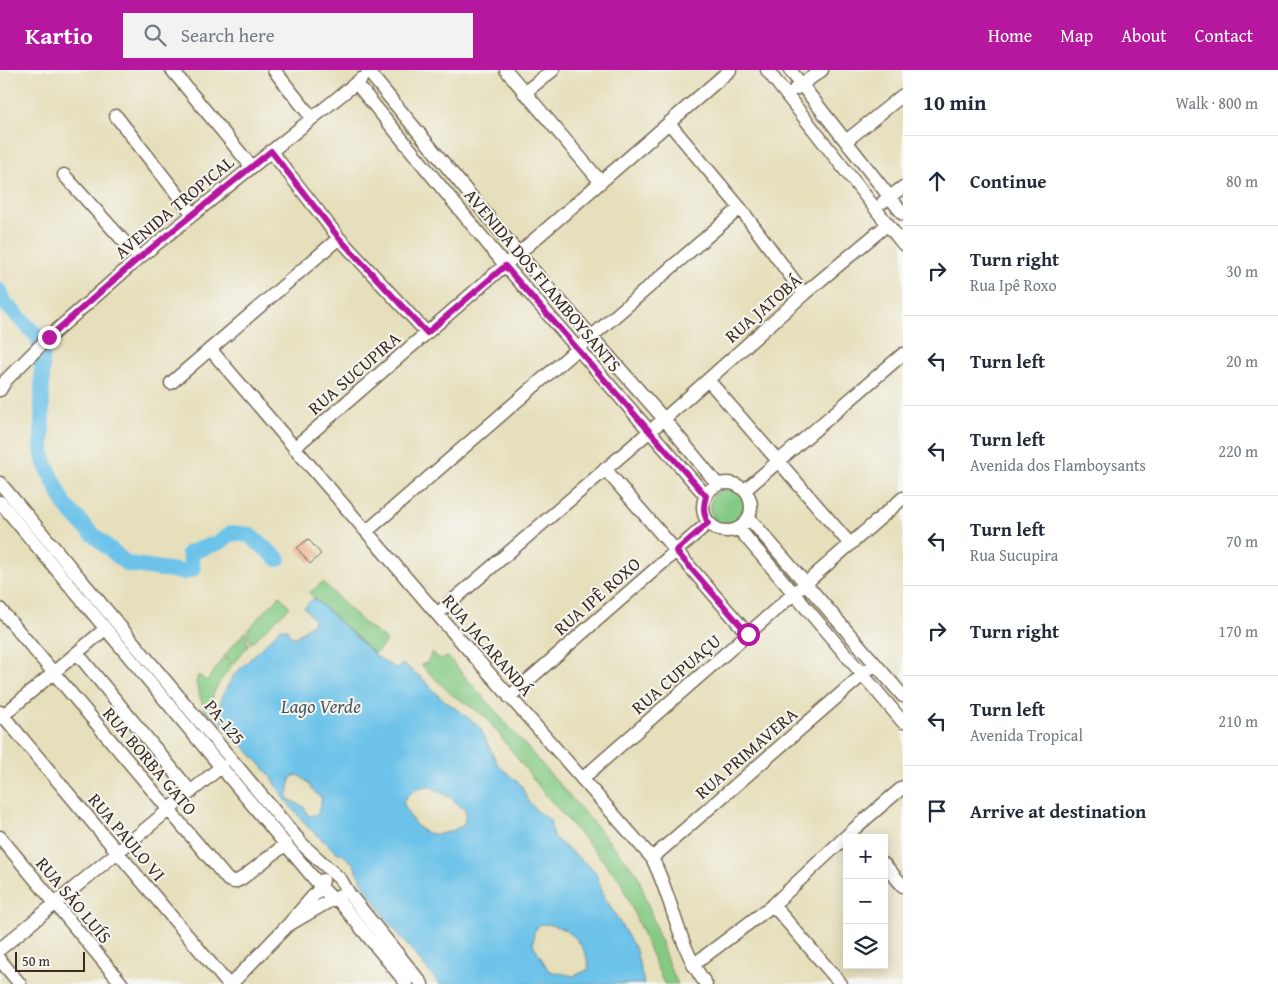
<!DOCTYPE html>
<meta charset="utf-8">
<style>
:root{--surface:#fff;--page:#f2f2f3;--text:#1f2937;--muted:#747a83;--line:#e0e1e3;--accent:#b5179e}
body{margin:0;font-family:"Gentium Book Plus",serif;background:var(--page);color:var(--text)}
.controls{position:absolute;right:15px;bottom:15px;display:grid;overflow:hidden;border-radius:0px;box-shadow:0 2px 12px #0003}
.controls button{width:45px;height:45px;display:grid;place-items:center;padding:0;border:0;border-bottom:1px solid var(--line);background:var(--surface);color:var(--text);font:25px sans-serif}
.scale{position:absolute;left:15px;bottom:12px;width:70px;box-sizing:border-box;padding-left:5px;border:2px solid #3b2a1e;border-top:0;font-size:14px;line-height:18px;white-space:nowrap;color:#3b2a1e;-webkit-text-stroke:4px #f6f6f2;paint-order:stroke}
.stop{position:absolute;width:15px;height:15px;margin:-11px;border:4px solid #b5179e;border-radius:50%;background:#fff}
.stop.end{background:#b5179e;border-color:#fff;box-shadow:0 1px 5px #0008}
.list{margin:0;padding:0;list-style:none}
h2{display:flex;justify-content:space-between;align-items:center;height:65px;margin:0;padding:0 20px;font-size:21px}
h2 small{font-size:16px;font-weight:400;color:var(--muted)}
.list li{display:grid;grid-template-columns:32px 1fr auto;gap:15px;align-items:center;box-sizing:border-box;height:90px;padding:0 20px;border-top:1px solid var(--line)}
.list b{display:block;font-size:19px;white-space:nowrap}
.list p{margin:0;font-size:16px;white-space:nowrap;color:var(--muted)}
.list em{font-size:16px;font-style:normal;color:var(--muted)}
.icon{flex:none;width:28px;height:28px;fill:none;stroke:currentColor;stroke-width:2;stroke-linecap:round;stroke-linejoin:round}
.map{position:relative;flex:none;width:903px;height:914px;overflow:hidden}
header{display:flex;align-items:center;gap:30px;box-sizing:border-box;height:70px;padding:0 25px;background:var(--accent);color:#fff}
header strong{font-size:24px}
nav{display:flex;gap:28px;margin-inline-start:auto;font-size:18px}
.search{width:350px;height:45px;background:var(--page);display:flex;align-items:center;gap:12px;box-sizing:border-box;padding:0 18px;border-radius:0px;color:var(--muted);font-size:19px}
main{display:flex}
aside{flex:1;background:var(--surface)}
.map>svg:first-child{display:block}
</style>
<header>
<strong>Kartio</strong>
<div class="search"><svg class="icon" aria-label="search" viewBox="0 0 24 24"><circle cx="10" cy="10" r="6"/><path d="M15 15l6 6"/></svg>Search here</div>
<nav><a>Home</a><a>Map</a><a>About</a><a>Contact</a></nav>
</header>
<main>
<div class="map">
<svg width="903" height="914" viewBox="0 0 903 914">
<rect width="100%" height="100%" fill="#f6f6f2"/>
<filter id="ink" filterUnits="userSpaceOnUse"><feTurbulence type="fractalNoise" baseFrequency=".02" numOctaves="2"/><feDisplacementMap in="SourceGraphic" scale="10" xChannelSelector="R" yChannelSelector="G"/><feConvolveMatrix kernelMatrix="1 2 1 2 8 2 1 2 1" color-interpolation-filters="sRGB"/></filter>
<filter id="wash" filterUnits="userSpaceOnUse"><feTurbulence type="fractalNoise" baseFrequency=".0096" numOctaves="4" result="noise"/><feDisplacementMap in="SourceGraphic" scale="20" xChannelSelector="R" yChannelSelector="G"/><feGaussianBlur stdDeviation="1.12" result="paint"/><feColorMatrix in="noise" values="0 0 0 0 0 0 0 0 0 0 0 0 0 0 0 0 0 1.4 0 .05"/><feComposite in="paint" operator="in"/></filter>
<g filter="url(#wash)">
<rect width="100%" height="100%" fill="#e6dfbb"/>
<!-- green -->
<path fill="#85ca84" stroke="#607a51" d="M710 437a19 19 0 1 1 38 0a19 19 0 1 1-38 0Z
M323,512L361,551L387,571L375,584L309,523Z
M280,526L290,537L250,574L247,560Z
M245,562L248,576L232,595L225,585Z
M432,582L440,589L448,587L637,803L670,898L678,914H664L620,810L544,723L485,646L451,624L421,595L427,593Z
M224,586L231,597C216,615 207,629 211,653L207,649L196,613L198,605L207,611Z"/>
<!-- water -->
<path fill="#6cc2e9" stroke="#547684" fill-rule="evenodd" d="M314,528L376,586L396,599L403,594L423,609L440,627L479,656L498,695L521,715L528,731L538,742L550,750L553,767L595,801L604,826L636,880L644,914H439L387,850L365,817L353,793L343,785L335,781L306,755L284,728L271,706L223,654L219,644L221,627L234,605L281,558L287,559L291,567H296L315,551L304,537ZM298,705C311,712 311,722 322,728L318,744L308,746L304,737L287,728L291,707ZM430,716L452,729L466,741L464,755C432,772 417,766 403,732C409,721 418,718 430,716ZM540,854C567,854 586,872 589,899L574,906L549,901L533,874L534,862Z"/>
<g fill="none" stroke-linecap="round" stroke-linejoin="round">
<!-- river -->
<path stroke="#6cc2e9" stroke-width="16" d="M0,221L4,232L38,267L42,287V380L45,393L65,435L88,460L127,494L183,502L193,499L189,483L220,472L231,463L249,465L278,489"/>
</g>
<g id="blocks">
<!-- building -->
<path fill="#edb290" d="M308,469L321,484L310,494L297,478Z"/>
</g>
</g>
<g filter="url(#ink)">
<use href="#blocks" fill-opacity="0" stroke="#776955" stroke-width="1"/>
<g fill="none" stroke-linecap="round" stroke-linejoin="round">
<defs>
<path id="minor" d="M172,0L251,96
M274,0L312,48
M367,0L518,183L664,349L718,415
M506,0L600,111
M767,0L903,174
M790,0L903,144
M356,13L505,195L706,426
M795,19L822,0
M524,23L553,0
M116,46L192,143
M669,53L740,138L804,224
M846,71L903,25
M271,81L339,168L427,263
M64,105L139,188
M883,132L903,117
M210,279L437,544L652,788C673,829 678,877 706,914
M708,310L850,474
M171,313L339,168
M0,320L6,310L49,267L139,188L361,9
M294,378L730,0
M605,399L748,564
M703 437a24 24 0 1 1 48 0a24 24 0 1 1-48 0Z
M0,413L303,775L341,810L350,825L422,914
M745,420L903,284
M0,432L321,817L332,828L339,831L407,914
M749,448L903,626
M739,459L903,652
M367,461L740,138
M0,539L228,810L234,812L241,809L286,774
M437,544L664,349L804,224L888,154
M77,583L191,722
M509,627L708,453
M0,642L228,914
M0,648L105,559
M582,709L903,428
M0,767L122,914
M652,788L875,594
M884,794L903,816
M773,835L841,914
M290,854L340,825
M0,879L222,696
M0,890L20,914
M693,895L773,835L854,759L903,717
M231,914L288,855L321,817L323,810"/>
</defs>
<!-- minor casing -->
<use href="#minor" stroke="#776955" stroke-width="15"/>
<!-- minor -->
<use href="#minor" stroke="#fff" stroke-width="12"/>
</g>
</g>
<g fill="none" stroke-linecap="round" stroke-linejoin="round" filter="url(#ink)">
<!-- route -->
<path stroke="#b5179e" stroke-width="6" d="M49,267L139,188L271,81L339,168L427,263L505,196L706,426C703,437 703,443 708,453L676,481L748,564"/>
</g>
<g text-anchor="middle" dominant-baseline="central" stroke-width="4" stroke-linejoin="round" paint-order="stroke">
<!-- street labels -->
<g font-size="18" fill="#3b2a1e" stroke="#f6f6f2">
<text transform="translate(174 137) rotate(-40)">AVENIDA TROPICAL</text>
<text transform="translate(543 210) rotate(50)">AVENIDA DOS FLAMBOYSANTS</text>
<text transform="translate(763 238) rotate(-41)">RUA JATOBÁ</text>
<text transform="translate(354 303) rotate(-41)">RUA SUCUPIRA</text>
<text transform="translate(597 526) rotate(-41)">RUA IPÊ ROXO</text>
<text transform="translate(488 575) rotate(49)">RUA JACARANDÁ</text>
<text transform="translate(676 604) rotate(-41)">RUA CUPUAÇU</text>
<text transform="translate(225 652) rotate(50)">PA-125</text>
<text transform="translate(746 683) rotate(-41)">RUA PRIMAVERA</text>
<text transform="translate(150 691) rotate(50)">RUA BORBA GATO</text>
<text transform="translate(127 767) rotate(50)">RUA PAULO VI</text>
<text transform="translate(74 830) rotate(50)">RUA SÃO LUÍS</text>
</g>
<!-- water labels -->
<g font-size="19" font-style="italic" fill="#4a585b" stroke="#f6f6f2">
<text x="321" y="636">Lago Verde</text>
</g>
</g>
</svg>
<div class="controls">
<button>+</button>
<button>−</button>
<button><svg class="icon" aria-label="layers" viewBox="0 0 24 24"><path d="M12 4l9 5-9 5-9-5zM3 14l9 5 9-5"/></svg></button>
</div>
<div class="scale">50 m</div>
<div class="stop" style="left:748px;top:564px"></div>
<div class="stop end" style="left:49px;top:267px"></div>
</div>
<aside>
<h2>10 min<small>Walk · 800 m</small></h2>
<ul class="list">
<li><svg class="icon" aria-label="ahead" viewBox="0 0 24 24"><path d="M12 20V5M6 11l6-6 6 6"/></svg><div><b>Continue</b></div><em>80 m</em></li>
<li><svg class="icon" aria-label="right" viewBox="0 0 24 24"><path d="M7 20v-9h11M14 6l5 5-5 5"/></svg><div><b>Turn right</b><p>Rua Ipê Roxo</p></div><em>30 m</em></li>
<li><svg class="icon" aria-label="left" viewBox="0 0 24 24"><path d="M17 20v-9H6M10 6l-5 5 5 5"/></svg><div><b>Turn left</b></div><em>20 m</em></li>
<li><svg class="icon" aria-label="left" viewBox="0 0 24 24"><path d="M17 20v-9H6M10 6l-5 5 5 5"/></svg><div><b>Turn left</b><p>Avenida dos Flamboysants</p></div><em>220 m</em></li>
<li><svg class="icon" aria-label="left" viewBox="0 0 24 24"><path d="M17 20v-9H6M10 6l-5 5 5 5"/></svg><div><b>Turn left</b><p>Rua Sucupira</p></div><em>70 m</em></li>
<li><svg class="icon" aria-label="right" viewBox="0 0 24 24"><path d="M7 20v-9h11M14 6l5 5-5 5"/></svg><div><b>Turn right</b></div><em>170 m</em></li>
<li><svg class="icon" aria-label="left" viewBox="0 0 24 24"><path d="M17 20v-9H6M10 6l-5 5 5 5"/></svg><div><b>Turn left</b><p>Avenida Tropical</p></div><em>210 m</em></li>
<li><svg class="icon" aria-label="arrive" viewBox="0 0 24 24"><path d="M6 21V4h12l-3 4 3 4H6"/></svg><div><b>Arrive at destination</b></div></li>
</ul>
</aside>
</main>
